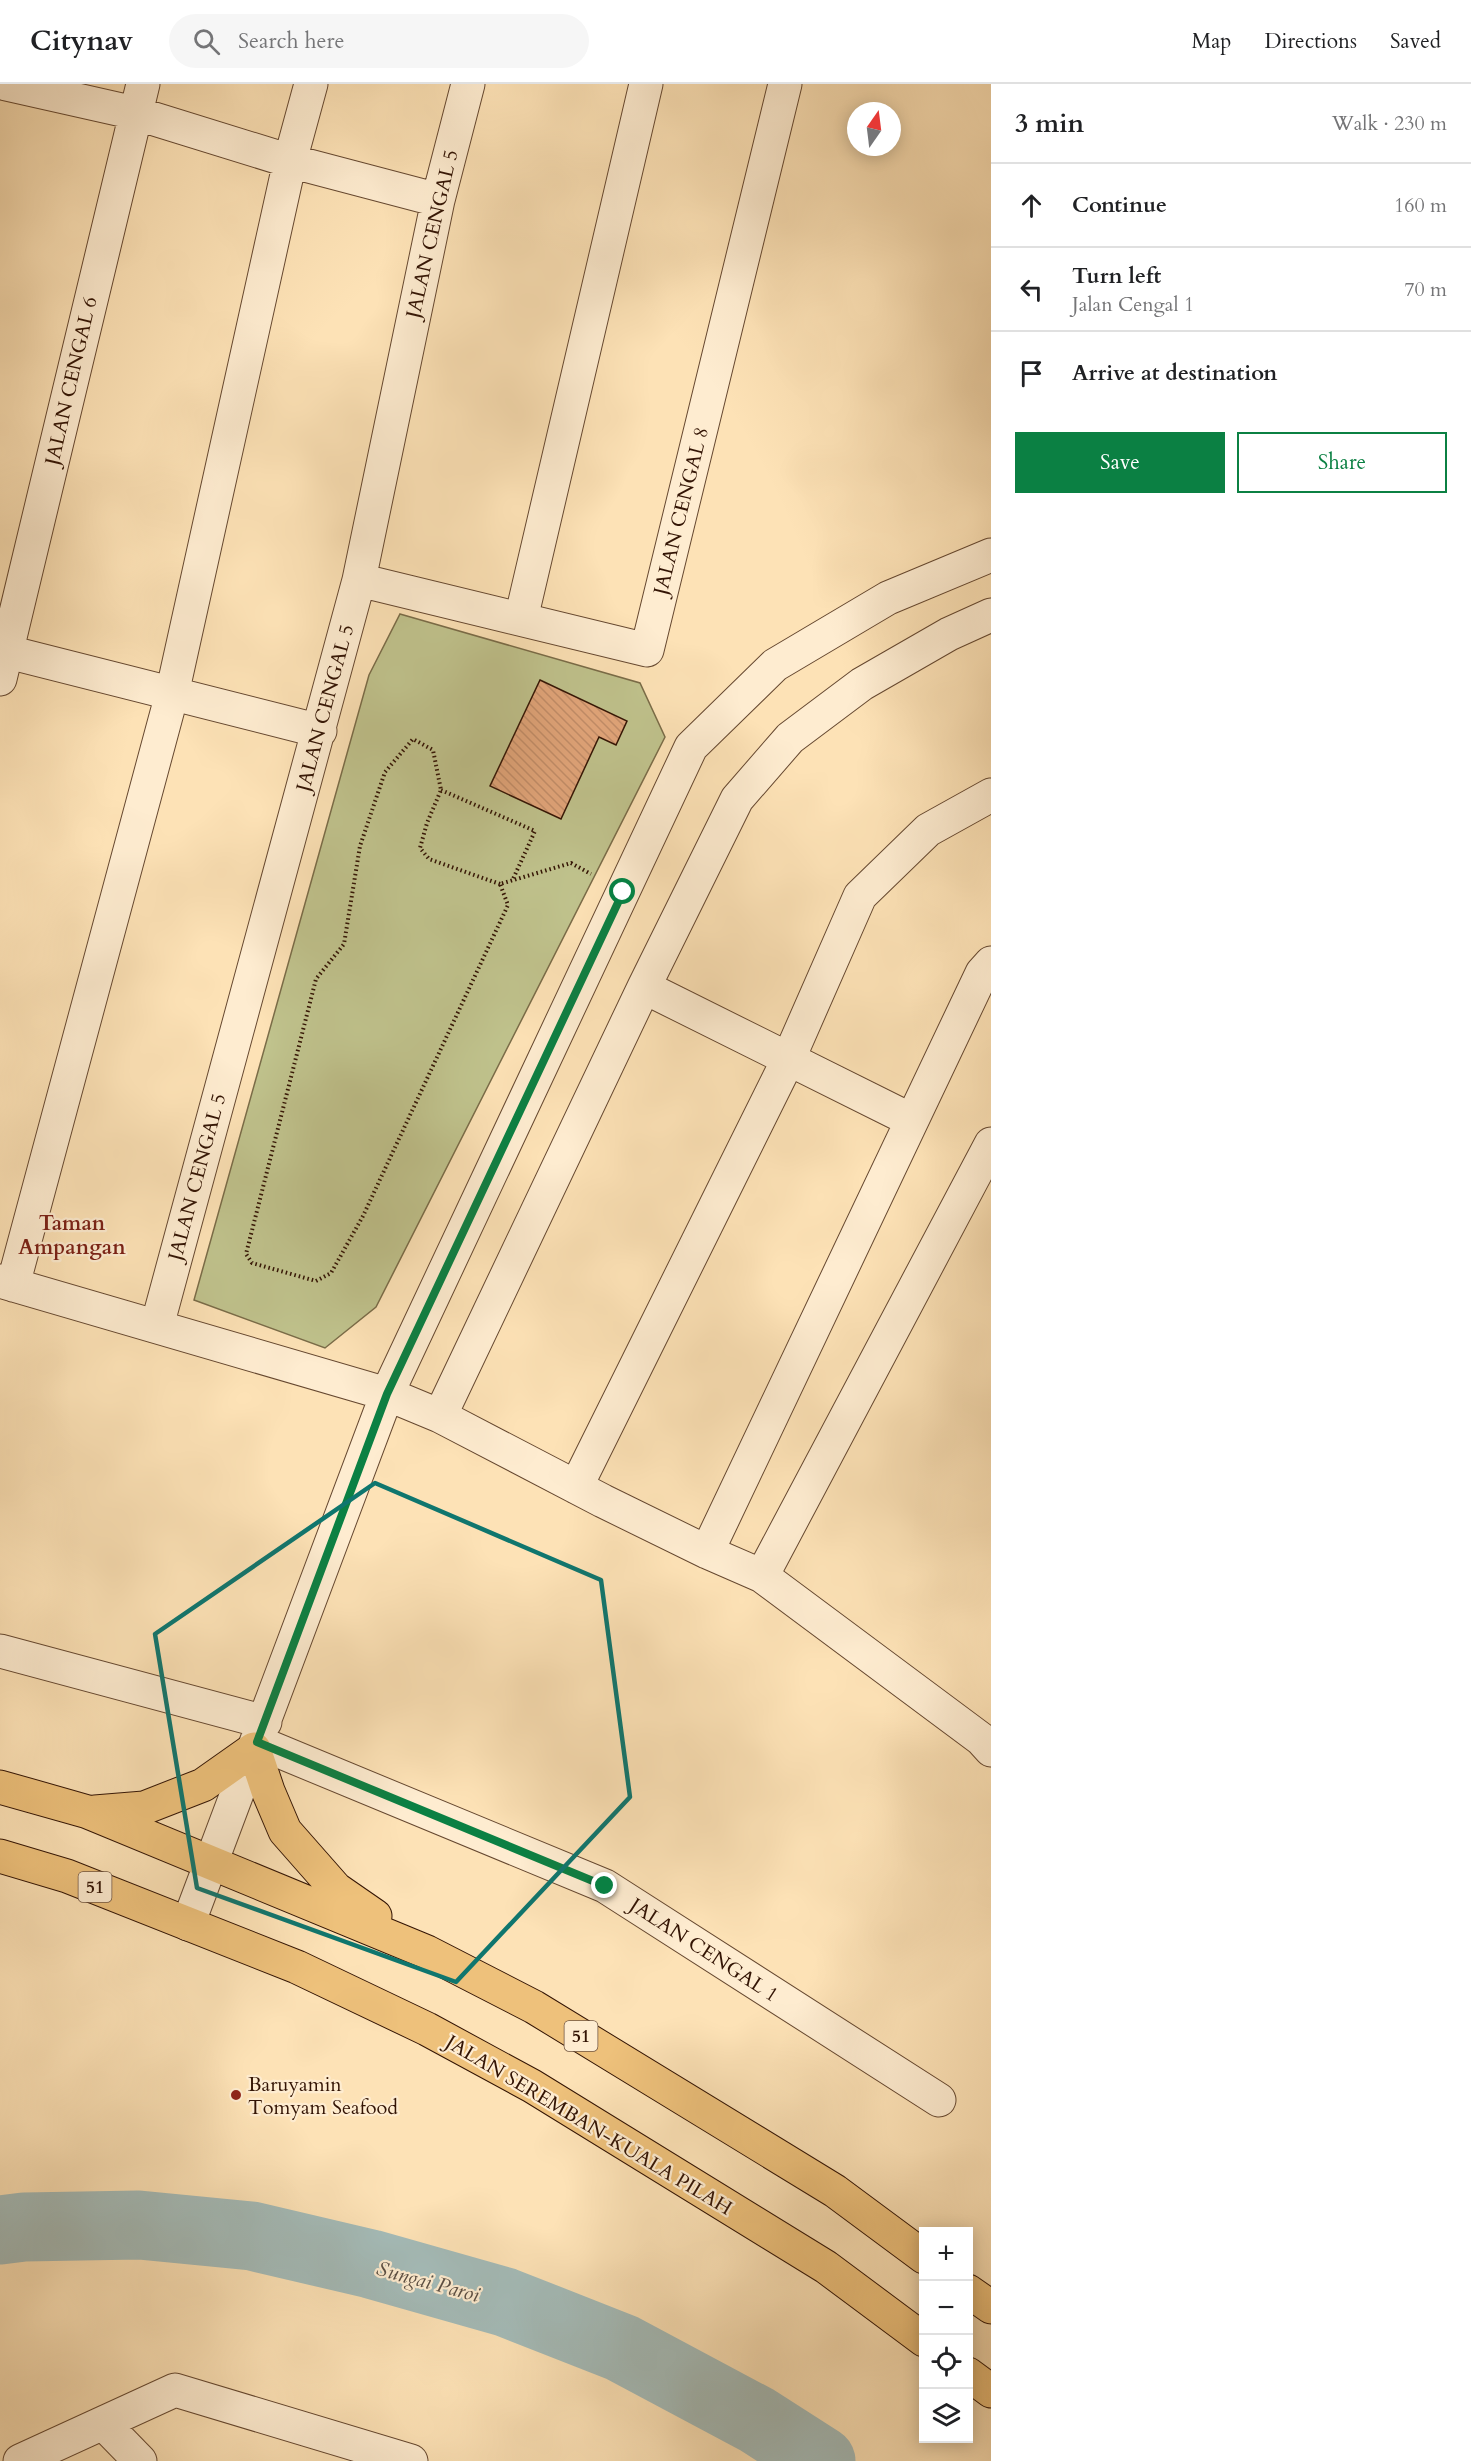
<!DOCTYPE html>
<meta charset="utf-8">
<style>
:root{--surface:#fff;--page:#f6f6f6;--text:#202124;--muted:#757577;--line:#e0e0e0;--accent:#0b8043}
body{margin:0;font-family:Cardo,serif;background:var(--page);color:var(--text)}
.controls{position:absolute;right:18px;bottom:18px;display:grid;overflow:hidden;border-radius:0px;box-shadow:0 3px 15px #0003}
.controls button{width:54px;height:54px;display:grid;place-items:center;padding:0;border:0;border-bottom:2px solid var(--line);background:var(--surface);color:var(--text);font:30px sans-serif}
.compass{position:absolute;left:847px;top:18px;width:54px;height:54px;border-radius:50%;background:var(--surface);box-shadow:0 3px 15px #0003;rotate:14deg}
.stop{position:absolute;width:18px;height:18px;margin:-14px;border:4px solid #0b8043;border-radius:50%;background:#fff}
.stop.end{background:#0b8043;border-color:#fff;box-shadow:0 2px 6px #0008}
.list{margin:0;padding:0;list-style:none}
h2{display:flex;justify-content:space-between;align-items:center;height:78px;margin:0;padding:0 24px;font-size:26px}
h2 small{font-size:20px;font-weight:400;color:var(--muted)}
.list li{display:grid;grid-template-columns:39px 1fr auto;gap:18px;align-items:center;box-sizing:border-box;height:84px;padding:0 24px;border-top:2px solid var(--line)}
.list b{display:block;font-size:22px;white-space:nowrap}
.list p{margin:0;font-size:20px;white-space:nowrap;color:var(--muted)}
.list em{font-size:20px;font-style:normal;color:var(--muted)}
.actions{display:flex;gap:12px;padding:18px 24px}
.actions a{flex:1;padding:14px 0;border:2px solid var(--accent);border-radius:0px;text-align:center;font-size:21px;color:var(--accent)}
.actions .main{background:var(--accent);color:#fff}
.icon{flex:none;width:33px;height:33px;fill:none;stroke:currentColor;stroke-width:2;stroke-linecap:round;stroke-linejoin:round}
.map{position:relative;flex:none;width:991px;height:2377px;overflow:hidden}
header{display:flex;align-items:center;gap:36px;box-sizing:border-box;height:84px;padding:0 30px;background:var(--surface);border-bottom:2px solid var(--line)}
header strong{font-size:28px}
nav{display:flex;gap:33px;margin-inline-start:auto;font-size:21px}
.search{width:420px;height:54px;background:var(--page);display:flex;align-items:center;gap:15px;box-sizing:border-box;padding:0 21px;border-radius:33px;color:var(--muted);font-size:22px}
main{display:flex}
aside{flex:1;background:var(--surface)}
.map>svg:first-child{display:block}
</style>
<header>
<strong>Citynav</strong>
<div class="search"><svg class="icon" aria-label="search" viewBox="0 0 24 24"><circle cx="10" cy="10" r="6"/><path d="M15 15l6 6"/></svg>Search here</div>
<nav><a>Map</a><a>Directions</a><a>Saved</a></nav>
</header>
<main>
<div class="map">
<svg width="991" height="2377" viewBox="0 0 991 2377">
<defs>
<pattern id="building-back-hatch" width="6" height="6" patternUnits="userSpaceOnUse" patternTransform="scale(1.5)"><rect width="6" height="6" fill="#e3a67b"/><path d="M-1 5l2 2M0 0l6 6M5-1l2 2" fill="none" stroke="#c38e69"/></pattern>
</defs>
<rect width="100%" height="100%" fill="#fde2b6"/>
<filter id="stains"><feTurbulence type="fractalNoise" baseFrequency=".00333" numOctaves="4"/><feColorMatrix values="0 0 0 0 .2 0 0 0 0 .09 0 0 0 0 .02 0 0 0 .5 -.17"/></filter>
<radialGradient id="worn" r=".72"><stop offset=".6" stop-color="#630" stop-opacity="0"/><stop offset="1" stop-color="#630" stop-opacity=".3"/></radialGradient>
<!-- green -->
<path fill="#c0c38d" stroke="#7a6c48" stroke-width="1.5" d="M400,530L640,599L665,653L376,1223L325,1264L194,1216L369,591Z"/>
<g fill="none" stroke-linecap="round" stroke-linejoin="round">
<!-- river -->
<path stroke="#a4bbb8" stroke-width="69" d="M0,2146L24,2143L139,2141L252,2152L371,2180L505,2218L622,2264L757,2336L821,2377"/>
</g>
<!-- building -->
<path fill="url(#building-back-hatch)" stroke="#331404" stroke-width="1.5" d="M540,596L627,637L616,661L599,653L561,735L490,702Z"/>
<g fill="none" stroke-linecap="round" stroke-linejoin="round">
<defs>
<path id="minor" d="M6,0L135,29L290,77L438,116
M359,496L647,566L785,0
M521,535L646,0
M0,566L320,647
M0,595L143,0
M644,903L911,1036
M0,1197L387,1310L440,1332L603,1417L707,1468L762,1492L981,1655L991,1666
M13,1201L172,610L290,77L311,0
M157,1242L359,496L438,116L468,0
M440,1332L644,903L737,715L790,654L862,600L949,550L991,531
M576,1403L788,976L860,812L928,746L991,711
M707,1468L982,889L991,879
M762,1492L991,1060
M0,1567L265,1638
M257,1658L605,1802L939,2016
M188,1840L387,1310L691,663L775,581L888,514L991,471
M103,2339L140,2377
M20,2377L175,2306L411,2377"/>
<path id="highway" d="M0,1703L88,1728L427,1868L534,1923L835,2107L924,2173
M95,1728L144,1724L203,1701L254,1665L268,1707L285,1747L336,1805L375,1832
M0,1772L67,1792L297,1883L427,1945L532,2002L826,2183L924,2256
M968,2207L991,2223
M968,2290L991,2307"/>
</defs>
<!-- minor casing -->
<use href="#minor" stroke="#664830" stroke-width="35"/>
<!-- highway casing -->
<use href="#highway" stroke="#331404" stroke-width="35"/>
<!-- path -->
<path stroke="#331404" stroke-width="4" stroke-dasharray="1.5 3" stroke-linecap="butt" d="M441,706L535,747L513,795
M500,800L429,775L420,764L427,739L441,706L433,666L413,655L385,688L360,762L344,860L316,895L246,1170L252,1179L316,1197L331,1189L363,1132L508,821L500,800L571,779L591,790"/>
<!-- minor -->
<use href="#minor" stroke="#feecd0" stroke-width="33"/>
<!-- highway -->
<use href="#highway" stroke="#eec17b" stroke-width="33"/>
</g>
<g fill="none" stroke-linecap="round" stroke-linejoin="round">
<!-- route -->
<path stroke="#0b8043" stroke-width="8" d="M605,1802L257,1658L387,1310L623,808"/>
</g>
<!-- marked area -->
<path fill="none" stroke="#0f766e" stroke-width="4.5" stroke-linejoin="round" d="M375,1399L601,1496L630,1713L456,1898L197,1804L155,1550Z"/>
<!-- markers -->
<circle fill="#8f2418" stroke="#feecd0" stroke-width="2" cx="236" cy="2011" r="6"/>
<g text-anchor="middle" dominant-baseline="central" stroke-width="4.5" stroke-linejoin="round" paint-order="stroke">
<!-- shield labels -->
<g fill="#feecd0" stroke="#705541" stroke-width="1.5">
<rect x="78.5" y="1788" width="33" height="30" rx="4.5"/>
<rect x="564.5" y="1937" width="33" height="30" rx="4.5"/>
</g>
<g font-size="18" font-weight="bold" fill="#331404">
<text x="95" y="1803">51</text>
<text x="581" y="1952">51</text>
</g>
<!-- street labels -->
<g font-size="20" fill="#331404" stroke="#feecd0">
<text transform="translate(432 150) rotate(-77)">JALAN CENGAL 5</text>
<text transform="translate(71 297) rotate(-77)">JALAN CENGAL 6</text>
<text transform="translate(681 427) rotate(-76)">JALAN CENGAL 8</text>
<text transform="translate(325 624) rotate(-75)">JALAN CENGAL 5</text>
<text transform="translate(197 1093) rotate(-75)">JALAN CENGAL 5</text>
<text transform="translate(704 1866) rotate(33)">JALAN CENGAL 1</text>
<text transform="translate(589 2041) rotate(31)">JALAN SEREMBAN-KUALA PILAH</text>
</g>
<!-- poi labels -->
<g font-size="20" fill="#331404" stroke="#feecd0" text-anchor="start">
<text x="248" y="2000">Baruyamin<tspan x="248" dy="23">Tomyam Seafood</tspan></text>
</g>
<!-- neighbourhood labels -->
<g font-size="21" font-weight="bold" fill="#7a1f14" stroke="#feecd0">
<text x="72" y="1139">Taman<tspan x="72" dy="24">Ampangan</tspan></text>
</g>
<!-- water labels -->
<g font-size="21" font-style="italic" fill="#5b4e43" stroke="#feecd0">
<text transform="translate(428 2198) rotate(15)">Sungai Paroi</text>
</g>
</g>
<rect width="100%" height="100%" filter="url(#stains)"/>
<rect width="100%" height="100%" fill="url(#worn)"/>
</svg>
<div class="controls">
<button>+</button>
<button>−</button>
<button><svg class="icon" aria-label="locate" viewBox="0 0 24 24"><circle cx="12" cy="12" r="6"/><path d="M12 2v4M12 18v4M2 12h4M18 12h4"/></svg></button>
<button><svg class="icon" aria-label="layers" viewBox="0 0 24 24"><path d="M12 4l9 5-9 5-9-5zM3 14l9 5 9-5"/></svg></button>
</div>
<svg class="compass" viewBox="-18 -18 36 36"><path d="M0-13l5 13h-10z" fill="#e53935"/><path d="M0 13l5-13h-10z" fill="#757577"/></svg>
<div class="stop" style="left:623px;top:808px"></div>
<div class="stop end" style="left:605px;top:1802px"></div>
</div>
<aside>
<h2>3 min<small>Walk · 230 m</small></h2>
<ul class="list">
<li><svg class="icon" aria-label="ahead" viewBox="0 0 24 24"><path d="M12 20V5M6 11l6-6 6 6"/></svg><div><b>Continue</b></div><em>160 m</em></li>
<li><svg class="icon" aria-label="left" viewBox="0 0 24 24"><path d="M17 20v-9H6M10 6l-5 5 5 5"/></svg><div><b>Turn left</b><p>Jalan Cengal 1</p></div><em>70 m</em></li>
<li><svg class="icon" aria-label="arrive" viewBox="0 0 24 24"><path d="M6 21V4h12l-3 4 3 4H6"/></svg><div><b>Arrive at destination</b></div></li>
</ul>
<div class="actions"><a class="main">Save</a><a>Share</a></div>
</aside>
</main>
